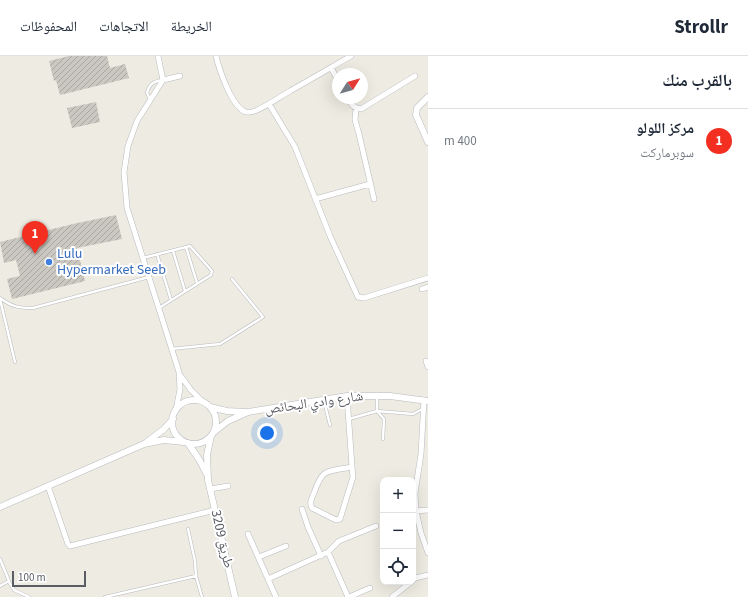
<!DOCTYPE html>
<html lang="ar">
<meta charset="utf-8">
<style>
:root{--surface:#fff;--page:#f6f6f7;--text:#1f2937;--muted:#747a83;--line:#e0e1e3;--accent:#f32f22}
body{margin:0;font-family:"Source Sans 3","Noto Naskh Arabic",sans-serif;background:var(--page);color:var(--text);direction:rtl}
.controls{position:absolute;right:12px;bottom:12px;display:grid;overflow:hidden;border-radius:8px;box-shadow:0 4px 16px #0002}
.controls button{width:36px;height:36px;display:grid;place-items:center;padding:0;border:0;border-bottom:1px solid var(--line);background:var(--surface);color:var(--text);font:20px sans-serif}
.compass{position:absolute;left:332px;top:12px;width:36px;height:36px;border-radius:50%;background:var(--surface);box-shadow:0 4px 16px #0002;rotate:53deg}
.scale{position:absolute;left:12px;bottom:10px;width:74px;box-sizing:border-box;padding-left:4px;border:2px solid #5a5e64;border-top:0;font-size:11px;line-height:14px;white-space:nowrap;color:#5a5e64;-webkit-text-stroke:3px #fff;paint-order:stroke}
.you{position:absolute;left:267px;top:377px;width:14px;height:14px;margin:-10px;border:3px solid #fff;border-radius:50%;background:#1a73e8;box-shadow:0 0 0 6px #1a73e833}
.badge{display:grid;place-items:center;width:26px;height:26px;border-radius:50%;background:var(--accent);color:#fff;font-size:13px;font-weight:700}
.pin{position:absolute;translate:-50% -33px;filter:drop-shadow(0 1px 2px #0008)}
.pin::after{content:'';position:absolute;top:21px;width:14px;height:12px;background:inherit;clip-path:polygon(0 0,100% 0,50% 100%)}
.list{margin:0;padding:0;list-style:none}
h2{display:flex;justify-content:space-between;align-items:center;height:52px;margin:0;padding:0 16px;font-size:17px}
h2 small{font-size:13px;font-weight:400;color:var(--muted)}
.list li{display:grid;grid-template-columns:26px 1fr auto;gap:12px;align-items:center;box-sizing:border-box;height:64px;padding:0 16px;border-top:1px solid var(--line)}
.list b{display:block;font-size:15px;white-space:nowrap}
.list p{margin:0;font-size:13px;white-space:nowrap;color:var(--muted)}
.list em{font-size:13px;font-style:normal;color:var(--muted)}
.icon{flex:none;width:22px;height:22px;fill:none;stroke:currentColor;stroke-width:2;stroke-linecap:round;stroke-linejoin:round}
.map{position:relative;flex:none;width:428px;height:541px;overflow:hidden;direction:ltr}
header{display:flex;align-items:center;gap:24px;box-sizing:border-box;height:56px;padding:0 20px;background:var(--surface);border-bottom:1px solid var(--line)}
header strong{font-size:19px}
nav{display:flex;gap:22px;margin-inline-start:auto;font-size:14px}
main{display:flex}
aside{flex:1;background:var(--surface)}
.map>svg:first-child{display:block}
</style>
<header>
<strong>Strollr</strong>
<nav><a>الخريطة</a><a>الاتجاهات</a><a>المحفوظات</a></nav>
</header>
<main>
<aside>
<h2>بالقرب منك<small></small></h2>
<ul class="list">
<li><span class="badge">1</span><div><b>مركز اللولو</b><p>سوبرماركت</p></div><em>400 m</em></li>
</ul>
</aside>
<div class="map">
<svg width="428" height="541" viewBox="0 0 428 541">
<defs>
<pattern id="building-hatch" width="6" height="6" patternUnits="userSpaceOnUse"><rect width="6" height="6" fill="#cbc8c1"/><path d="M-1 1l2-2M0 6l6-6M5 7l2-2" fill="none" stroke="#a8a6a0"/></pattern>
</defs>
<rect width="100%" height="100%" fill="#eeebe2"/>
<!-- building -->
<path fill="url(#building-hatch)" d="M69,0H107L110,12L125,8L129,22L60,39L56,24L54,25L49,5Z
M96,46L100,66L72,72L67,52Z
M116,159L122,183L77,192L85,225L12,243L7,223L20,220L16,204L4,207L0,186L73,168Z"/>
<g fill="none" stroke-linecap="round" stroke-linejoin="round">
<defs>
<path id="service" d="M150,43L147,37C149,28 154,25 163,24
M186,191L197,227
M173,195L185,235
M157,198L171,244
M143,202L190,190L212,215L211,219L159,252
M0,242C12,251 19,252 33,252L149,221
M0,243L15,306
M171,293L220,288L263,261L232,223
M377,340V355L384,363L383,383
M324,345L330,369
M349,363L377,355L413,358L424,352
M188,473L195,505L196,520L202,541
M0,503L9,525L0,530
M9,526L14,534L29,541
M105,541L196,520"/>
<path id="minor" d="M158,0L163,24L137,65L128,90L124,116L127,152L179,316L180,333L176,354
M216,0C219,13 232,52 246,56C249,57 252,56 255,55C267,50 278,42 290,35C310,24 330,12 351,0
M331,12L338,24
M163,24L180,20
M348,42C351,48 353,52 361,53L415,20
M269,48L295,91L330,180L358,241L364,242L428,222
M356,52L355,64L359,78L374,143
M315,143L370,128
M422,233L428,231
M426,305L428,311
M180,319L191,334L203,346
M347,340L352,411L353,421L340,463L336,464L312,452C309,446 312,442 314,437C323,411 327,416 352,411
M424,344L421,398L415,437L416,455L421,477L428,497
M48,430L68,488L70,490L215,454
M210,433L228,430
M302,453L308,471L321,500
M416,455L428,454
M248,478L276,541
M328,496L348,541
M259,501L286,490
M268,523L328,496L339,485L376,470
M413,524L415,522L428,519
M349,541L370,532
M392,541L411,526"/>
<path id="tertiary" d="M428,41L417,52L416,59L428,86
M172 366a22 22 0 1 1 44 0a22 22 0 1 1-44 0Z
M210,351L227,355L245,356
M214,376L228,365L248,356L347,340H390L428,345
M211,380L207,399L208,424L235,541
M147,386L164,373L173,363
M188,387L200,405L206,417
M0,451L144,388L164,384L184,386"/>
</defs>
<!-- service casing -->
<use href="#service" stroke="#b7babf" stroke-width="3.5"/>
<!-- minor casing -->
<use href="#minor" stroke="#b7babf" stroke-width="6"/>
<!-- tertiary casing -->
<use href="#tertiary" stroke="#b7babf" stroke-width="7"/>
<!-- service -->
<use href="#service" stroke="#fff" stroke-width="2.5"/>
<!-- minor -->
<use href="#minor" stroke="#fff" stroke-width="5"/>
<!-- tertiary -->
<use href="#tertiary" stroke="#fff" stroke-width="6"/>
</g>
<!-- markers -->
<circle fill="#3f7fe0" stroke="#fff" stroke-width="1.5" cx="49" cy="206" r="4"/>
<g text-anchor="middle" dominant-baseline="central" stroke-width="4" stroke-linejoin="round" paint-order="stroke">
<!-- shop labels -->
<g font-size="14" fill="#366cbe" stroke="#fff" text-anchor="start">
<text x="57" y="198">Lulu<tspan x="57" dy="16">Hypermarket Seeb</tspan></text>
</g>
<!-- street labels -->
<g font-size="14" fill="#5a5e64" stroke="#fff">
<text transform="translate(314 347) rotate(-8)">شارع وادي البحائص</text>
<text transform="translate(222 483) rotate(77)">طريق 3209</text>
</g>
</g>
</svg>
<div class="controls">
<button>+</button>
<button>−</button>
<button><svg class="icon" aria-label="locate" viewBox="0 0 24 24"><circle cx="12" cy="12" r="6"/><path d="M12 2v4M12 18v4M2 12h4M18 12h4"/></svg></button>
</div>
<svg class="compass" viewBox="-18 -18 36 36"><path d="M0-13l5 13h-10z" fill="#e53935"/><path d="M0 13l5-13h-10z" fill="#747a83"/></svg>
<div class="scale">100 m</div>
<div class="you"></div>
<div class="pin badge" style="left:35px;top:198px">1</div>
</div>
</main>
